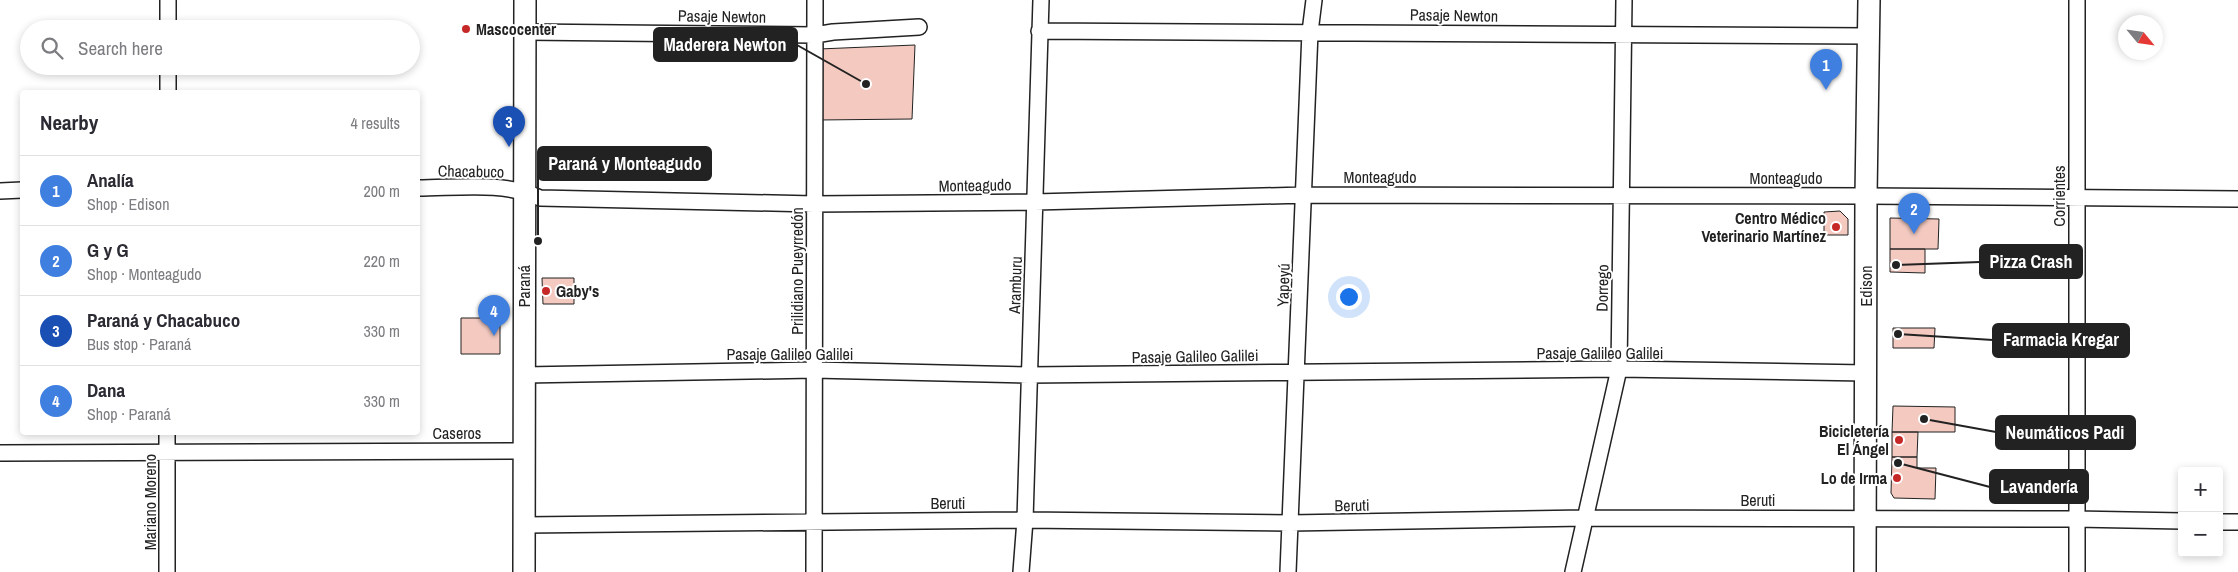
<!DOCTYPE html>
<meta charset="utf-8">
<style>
:root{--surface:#fff;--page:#f2f2f3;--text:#2b2b33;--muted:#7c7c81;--line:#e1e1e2;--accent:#111827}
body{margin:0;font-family:"Archivo Narrow",sans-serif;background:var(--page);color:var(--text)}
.controls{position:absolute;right:15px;bottom:15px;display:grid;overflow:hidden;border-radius:5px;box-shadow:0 2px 8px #0003}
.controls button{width:45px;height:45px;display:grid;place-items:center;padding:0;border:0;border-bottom:1px solid var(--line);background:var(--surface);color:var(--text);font:25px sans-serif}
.compass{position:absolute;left:2118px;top:15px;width:45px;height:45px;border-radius:50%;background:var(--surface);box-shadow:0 2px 8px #0003;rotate:119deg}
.you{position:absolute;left:1348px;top:296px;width:18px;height:18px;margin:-12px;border:4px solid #fff;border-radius:50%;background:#1a73e8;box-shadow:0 0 0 8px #1a73e833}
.badge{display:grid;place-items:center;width:32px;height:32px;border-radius:50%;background:var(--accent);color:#fff;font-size:16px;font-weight:700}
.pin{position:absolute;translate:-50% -41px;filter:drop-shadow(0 1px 2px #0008)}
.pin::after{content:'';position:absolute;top:26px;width:18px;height:15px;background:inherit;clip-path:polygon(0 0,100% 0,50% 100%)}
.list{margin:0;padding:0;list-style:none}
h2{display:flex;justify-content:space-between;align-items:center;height:65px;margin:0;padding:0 20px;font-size:21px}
h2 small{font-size:16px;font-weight:400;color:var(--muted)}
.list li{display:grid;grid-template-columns:32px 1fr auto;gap:15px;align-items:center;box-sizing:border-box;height:70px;padding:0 20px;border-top:1px solid var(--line)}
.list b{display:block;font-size:19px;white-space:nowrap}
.list p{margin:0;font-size:16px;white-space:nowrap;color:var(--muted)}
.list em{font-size:16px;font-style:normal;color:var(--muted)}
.icon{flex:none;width:28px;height:28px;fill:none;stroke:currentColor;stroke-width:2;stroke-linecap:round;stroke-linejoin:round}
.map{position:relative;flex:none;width:2238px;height:572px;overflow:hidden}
.search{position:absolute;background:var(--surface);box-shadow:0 2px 8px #0003;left:20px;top:20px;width:400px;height:55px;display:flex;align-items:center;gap:12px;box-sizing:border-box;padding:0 18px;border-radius:28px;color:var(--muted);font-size:19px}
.panel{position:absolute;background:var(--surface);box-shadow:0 2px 8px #0003;left:20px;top:90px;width:400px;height:345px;border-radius:5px}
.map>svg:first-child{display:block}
</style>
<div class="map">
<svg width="2238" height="572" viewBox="0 0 2238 572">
<rect width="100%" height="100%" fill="#fff"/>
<!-- building -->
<path fill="#f3c9c0" stroke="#222" d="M915,45L912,119L819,120V49Z
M1840,211L1848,219V235H1824V212Z
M1890,218L1939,219L1938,249H1890Z
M1890,249H1925V273L1890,272Z
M542,278H574V304H543Z
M461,318H500V354H461Z
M1893,328H1935L1934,348H1893Z
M1893,406L1955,407V432H1892Z
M1892,432H1918L1917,457H1892Z
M1892,457H1917V468H1936L1935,499L1894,498L1891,493Z"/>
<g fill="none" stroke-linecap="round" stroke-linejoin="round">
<defs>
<path id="street" d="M168,29V0
M1039,31L1869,36
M525,32L815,35L833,32L919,27
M168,92V66
M418,188C457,188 503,181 540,198L814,204L1035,202L1304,195L1866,196L2238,199
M0,191L22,190
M524,375L814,370L1029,375L1619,369L1866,373
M0,453L524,451
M2219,522H2238
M524,525L1025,520L1290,523L1585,518L2075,519L2182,521
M167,572V432
M814,572L815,0
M1021,572L1025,520L1041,0
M1288,572L1310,32L1314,0
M1573,572L1619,369L1624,0
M2077,572V0"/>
<path id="secondary" d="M524,572L525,0
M1865,572L1866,196L1869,0"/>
</defs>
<!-- street casing -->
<use href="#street" stroke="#222" stroke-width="18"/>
<!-- secondary casing -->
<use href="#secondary" stroke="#222" stroke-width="24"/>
<!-- street -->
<use href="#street" stroke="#fff" stroke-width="15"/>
<!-- secondary -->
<use href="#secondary" stroke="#fff" stroke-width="21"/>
</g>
<!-- markers -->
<g fill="#c62828" stroke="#fff" stroke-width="2">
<circle cx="466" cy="29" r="5"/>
<circle cx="1836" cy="227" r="5"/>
<circle cx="546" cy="291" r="5"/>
<circle cx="1899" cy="440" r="5"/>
<circle cx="1897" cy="478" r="5"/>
</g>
<g text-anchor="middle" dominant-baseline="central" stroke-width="4" stroke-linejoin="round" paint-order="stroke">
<!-- street labels -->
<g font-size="16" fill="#222" stroke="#fff">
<text transform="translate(1454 15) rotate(1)">Pasaje Newton</text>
<text transform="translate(722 16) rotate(1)">Pasaje Newton</text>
<text transform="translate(471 171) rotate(1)">Chacabuco</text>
<text x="1380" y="177">Monteagudo</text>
<text x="1786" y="178">Monteagudo</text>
<text transform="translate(975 185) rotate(-1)">Monteagudo</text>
<text transform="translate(2059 196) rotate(-90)">Corrientes</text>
<text transform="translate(797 271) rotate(-90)">Prilidiano Pueyrredón</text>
<text transform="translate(1015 285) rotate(-88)">Aramburu</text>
<text transform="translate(1283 285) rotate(-88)">Yapeyú</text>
<text transform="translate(524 286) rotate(-90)">Paraná</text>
<text transform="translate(1866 286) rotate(-90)">Edison</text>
<text transform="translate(1602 288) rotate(-89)">Dorrego</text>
<text x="1600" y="353">Pasaje Galileo Galilei</text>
<text x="790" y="354">Pasaje Galileo Galilei</text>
<text transform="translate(1195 356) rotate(-1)">Pasaje Galileo Galilei</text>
<text x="457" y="433">Caseros</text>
<text x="1758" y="500">Beruti</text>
<text transform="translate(150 502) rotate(-90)">Mariano Moreno</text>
<text x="948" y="503">Beruti</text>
<text transform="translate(1352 505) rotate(-1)">Beruti</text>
</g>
<!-- poi labels -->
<g font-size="16" font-weight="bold" fill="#222" stroke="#fff" text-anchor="end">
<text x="476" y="29" text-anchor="start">Mascocenter</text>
<text x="1826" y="218">Centro Médico<tspan x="1826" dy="18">Veterinario Martínez</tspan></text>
<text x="556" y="291" text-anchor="start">Gaby's</text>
<text x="1889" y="431">Bicicletería<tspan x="1889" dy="18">El Ángel</tspan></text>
<text x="1887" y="478">Lo de Irma</text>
</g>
</g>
<!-- callouts -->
<path fill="none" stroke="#222" stroke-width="2" d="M866 84L797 45M538 241L538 163M1896 265L1980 262M1898 334L1993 340M1924 419L1996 432M1898 463L1990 487"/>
<g fill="#222" stroke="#fff" stroke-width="2">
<circle cx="866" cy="84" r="5"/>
<circle cx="538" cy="241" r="5"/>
<circle cx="1896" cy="265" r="5"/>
<circle cx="1898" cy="334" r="5"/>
<circle cx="1924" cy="419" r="5"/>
<circle cx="1898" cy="463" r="5"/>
</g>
<g fill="#222" stroke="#222" stroke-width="2">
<rect x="654" y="28" width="143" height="33" rx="5"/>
<rect x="538" y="147" width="173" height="33" rx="5"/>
<rect x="1980" y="245" width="102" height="33" rx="5"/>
<rect x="1993" y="324" width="136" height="33" rx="5"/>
<rect x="1996" y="416" width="139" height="33" rx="5"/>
<rect x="1990" y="470" width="98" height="33" rx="5"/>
</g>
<g font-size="18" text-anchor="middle" font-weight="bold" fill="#fff">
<text x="725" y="51">Maderera Newton</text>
<text x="625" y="170">Paraná y Monteagudo</text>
<text x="2031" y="268">Pizza Crash</text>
<text x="2061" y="346">Farmacia Kregar</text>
<text x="2065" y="439">Neumáticos Padi</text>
<text x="2039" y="493">Lavandería</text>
</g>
</svg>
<div class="controls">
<button>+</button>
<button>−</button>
</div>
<svg class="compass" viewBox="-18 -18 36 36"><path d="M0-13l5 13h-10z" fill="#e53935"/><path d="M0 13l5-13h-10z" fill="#7c7c81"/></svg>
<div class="you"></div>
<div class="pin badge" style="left:1826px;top:90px;background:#3f7fe0">1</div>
<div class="pin badge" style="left:1914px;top:234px;background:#3f7fe0">2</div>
<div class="pin badge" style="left:509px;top:147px;background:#1a4fb4">3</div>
<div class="pin badge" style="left:494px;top:336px;background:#3f7fe0">4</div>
<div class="search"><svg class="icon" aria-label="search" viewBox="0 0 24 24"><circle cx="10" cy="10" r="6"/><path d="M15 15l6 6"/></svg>Search here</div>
<section class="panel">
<h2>Nearby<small>4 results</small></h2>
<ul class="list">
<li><span class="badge" style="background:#3f7fe0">1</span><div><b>Analía</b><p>Shop · Edison</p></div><em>200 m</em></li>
<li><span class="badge" style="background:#3f7fe0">2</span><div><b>G y G</b><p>Shop · Monteagudo</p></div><em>220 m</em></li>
<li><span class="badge" style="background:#1a4fb4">3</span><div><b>Paraná y Chacabuco</b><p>Bus stop · Paraná</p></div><em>330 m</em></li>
<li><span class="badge" style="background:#3f7fe0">4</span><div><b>Dana</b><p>Shop · Paraná</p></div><em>330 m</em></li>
</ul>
</section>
</div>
